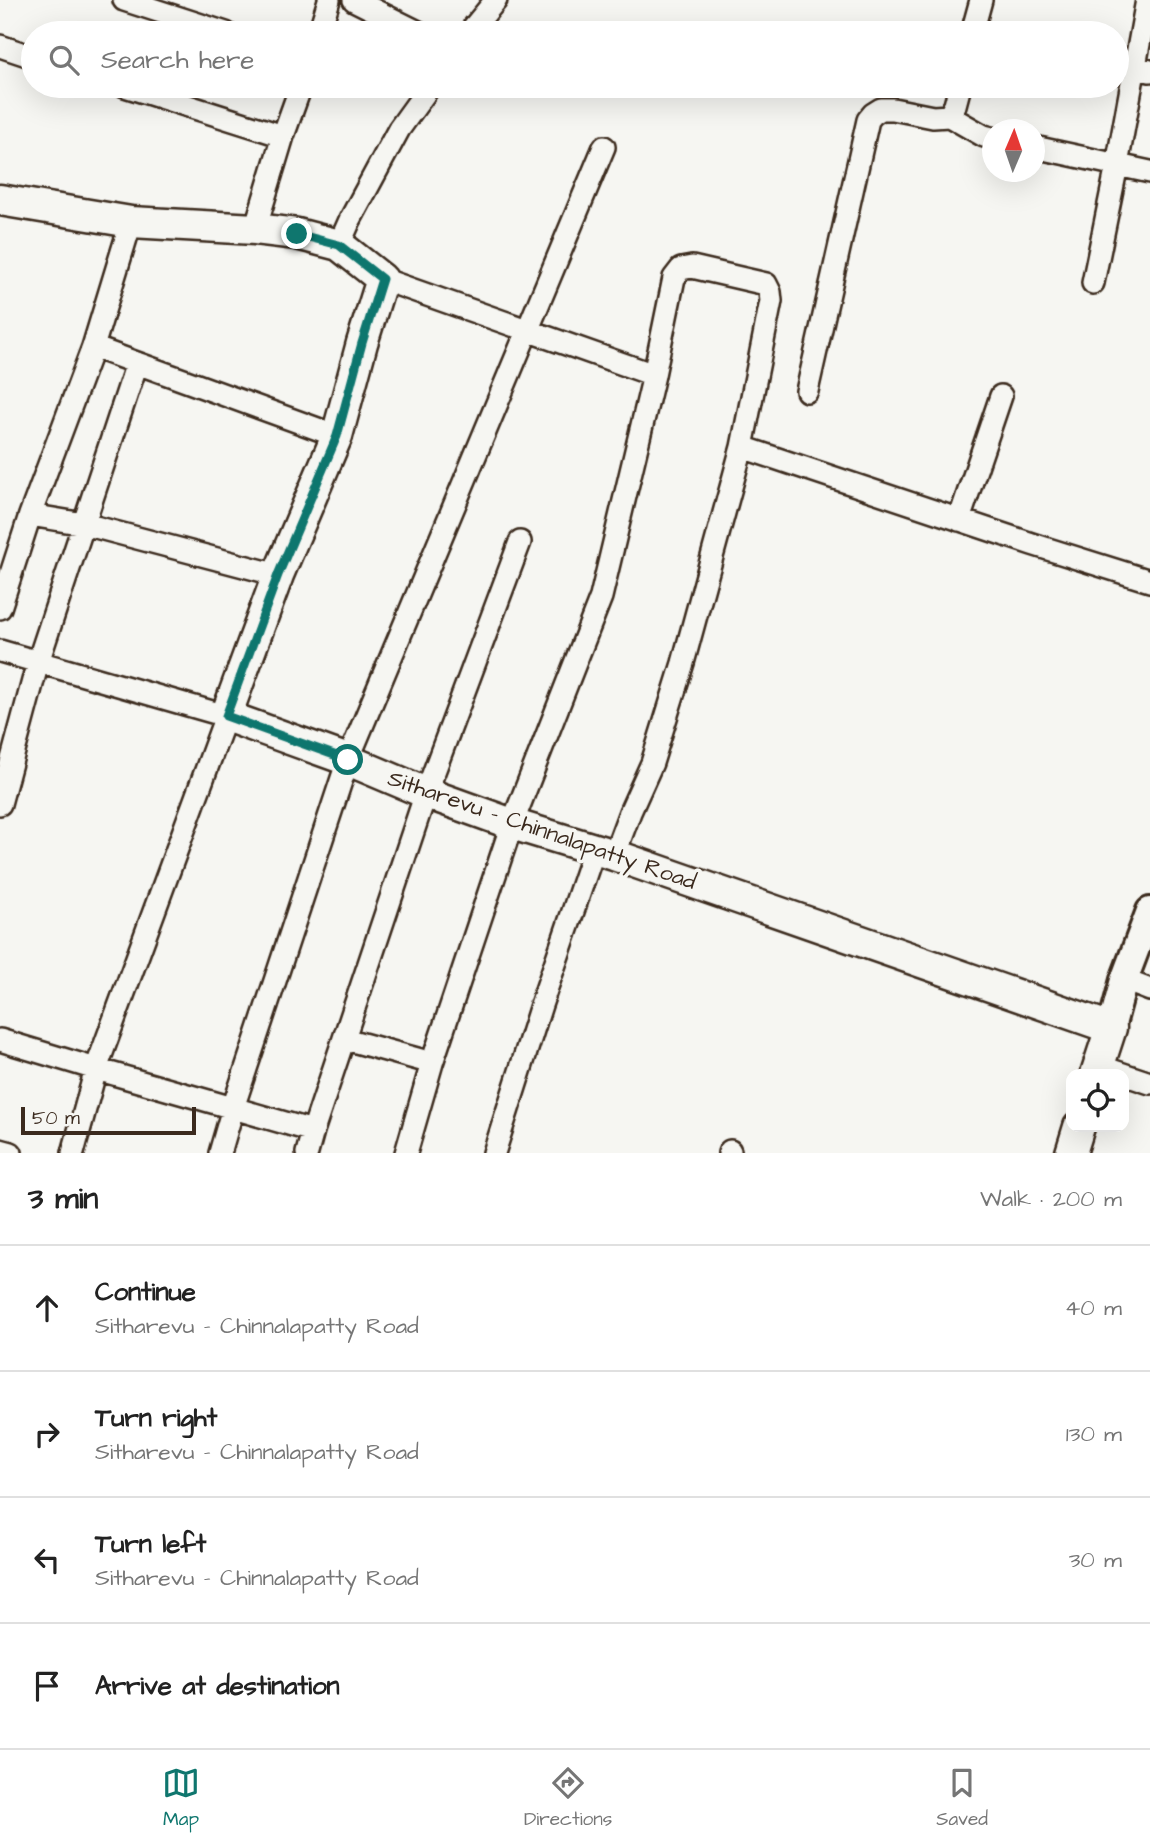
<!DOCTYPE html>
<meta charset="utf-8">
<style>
:root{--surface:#fff;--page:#f6f6f6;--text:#222;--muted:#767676;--line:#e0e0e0;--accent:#0f766e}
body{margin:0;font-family:"Architects Daughter",sans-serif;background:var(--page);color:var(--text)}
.controls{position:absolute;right:21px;bottom:21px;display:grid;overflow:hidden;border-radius:14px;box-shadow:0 7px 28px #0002}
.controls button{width:63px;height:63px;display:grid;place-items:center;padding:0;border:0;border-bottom:2px solid var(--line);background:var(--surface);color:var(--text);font:35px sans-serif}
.compass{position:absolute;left:982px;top:119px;width:63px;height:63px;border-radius:50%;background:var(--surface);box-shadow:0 7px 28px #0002;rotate:2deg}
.scale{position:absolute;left:21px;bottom:18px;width:175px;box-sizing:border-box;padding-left:7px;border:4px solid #3b2a1e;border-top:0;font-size:19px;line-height:24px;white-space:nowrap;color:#3b2a1e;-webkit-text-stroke:5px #f6f6f2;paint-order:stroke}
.stop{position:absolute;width:21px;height:21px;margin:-16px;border:5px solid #0f766e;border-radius:50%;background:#fff}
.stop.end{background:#0f766e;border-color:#fff;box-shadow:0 2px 7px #0008}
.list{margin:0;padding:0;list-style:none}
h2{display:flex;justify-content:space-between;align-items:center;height:91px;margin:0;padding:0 28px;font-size:30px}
h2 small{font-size:23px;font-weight:400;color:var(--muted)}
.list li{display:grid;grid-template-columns:46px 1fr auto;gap:21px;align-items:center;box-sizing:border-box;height:126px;padding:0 28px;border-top:2px solid var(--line)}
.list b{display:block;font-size:26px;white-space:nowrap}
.list p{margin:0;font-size:23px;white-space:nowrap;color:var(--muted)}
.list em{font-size:23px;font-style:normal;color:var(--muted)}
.icon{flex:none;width:38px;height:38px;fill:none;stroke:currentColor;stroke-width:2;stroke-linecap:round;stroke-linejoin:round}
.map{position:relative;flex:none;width:1150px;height:1153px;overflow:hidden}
.search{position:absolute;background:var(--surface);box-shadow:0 7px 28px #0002;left:21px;right:21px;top:21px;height:77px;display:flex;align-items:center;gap:18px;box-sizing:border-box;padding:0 24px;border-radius:38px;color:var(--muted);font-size:26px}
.sheet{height:595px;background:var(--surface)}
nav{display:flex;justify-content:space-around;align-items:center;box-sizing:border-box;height:98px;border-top:2px solid var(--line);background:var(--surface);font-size:19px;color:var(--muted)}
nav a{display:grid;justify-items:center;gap:4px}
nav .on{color:var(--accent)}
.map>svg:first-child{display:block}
</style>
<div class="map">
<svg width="1150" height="1153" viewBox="0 0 1150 1153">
<rect width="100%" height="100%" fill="#f6f6f2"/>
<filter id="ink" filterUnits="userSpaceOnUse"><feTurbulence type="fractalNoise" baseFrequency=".0143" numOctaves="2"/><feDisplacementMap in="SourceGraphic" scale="14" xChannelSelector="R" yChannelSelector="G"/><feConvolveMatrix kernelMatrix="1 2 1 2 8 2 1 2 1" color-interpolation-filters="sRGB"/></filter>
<g filter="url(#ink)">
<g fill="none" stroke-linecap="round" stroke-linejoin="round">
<defs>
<path id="minor" d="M124,0L226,33
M354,0L420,33
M319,33L329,0
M469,33L496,0
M972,33L981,0
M0,46L33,57
M1117,63L1150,71
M125,86L283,136
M949,116L984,136L992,138
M1034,147L1150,172
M255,229L283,136L301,86
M339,245L350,220L399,129L430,86
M382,279L654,375
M1093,283L1117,165L1147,0
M93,347L337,436
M807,391L868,120L873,114L881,109H893L933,117L949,116L955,105L960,86
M742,447L1032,544L1150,581
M30,515L84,524L278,575
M959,520L1001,396
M0,608L30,515L93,347L131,222
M0,651L226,716L96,1069L0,1040
M0,804L38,662L137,363
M1124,980L1150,990
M345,1039L432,1063
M1099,1066L1150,1083
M313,1131L426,793L520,542
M0,1150L11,1153
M73,1153L96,1069L233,1108L220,1153
M307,1153L313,1131L233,1108L348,760L604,147
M406,1153L432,1063L512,824L601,597L654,375L674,278L681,269L692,267L766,284L770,292L771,301L742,447L683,663L652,763L630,812L614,855
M494,1153L541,1005L594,850
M729,1153L730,1151"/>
<path id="tertiary" d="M1111,1028L1124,980L1150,911"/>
<path id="secondary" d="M0,200L131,222L255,229L297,234L339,245L382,279L362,343L337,436L278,575L226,716L348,760L426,793L512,824L614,855L1111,1028L1096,1074
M1071,1153L1079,1127"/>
</defs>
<!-- minor casing -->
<use href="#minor" stroke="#3b2a1e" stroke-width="26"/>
<!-- tertiary casing -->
<use href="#tertiary" stroke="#3b2a1e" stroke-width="32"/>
<!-- secondary casing -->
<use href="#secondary" stroke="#3b2a1e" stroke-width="35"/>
<!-- minor -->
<use href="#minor" stroke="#f6f6f2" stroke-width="21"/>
<!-- tertiary -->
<use href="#tertiary" stroke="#f6f6f2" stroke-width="26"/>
<!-- secondary -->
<use href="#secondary" stroke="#f6f6f2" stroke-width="30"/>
</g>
</g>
<g fill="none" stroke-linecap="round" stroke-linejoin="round" filter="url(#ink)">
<!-- route -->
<path stroke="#0f766e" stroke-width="9" d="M297,234L339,245L382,279L362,343L337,436L278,575L226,716L348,760"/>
</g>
<g text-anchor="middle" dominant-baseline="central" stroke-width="7" stroke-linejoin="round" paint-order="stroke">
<!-- street labels -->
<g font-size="23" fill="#3b2a1e" stroke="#f6f6f2">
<text transform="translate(542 830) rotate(19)">Sitharevu - Chinnalapatty Road</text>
</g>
</g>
</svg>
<div class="controls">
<button><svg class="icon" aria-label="locate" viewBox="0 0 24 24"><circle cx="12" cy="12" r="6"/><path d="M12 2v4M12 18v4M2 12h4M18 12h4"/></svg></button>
</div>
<svg class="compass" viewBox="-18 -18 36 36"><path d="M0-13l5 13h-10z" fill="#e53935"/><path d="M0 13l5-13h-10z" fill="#767676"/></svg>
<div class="scale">50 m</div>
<div class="stop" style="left:348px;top:760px"></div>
<div class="stop end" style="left:297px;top:234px"></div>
<div class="search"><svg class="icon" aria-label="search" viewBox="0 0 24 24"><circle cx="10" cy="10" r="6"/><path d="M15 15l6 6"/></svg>Search here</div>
</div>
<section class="sheet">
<h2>3 min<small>Walk · 200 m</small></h2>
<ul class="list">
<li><svg class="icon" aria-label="ahead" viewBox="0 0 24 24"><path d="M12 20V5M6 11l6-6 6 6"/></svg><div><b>Continue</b><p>Sitharevu - Chinnalapatty Road</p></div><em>40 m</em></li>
<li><svg class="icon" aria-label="right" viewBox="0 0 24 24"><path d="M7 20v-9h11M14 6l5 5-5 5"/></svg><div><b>Turn right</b><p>Sitharevu - Chinnalapatty Road</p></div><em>130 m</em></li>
<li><svg class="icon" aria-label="left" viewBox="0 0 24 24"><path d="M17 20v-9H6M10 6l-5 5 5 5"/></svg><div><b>Turn left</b><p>Sitharevu - Chinnalapatty Road</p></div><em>30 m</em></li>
<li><svg class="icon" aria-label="arrive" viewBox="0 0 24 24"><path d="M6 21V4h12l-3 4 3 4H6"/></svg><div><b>Arrive at destination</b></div></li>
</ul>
</section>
<nav>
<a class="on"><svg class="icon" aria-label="map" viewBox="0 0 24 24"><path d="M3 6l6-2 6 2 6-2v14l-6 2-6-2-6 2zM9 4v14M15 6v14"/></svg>Map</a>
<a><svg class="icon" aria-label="directions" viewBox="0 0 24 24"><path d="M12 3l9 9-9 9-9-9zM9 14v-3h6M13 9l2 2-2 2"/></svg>Directions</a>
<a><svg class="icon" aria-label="saved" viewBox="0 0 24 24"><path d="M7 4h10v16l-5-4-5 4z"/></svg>Saved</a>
</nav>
